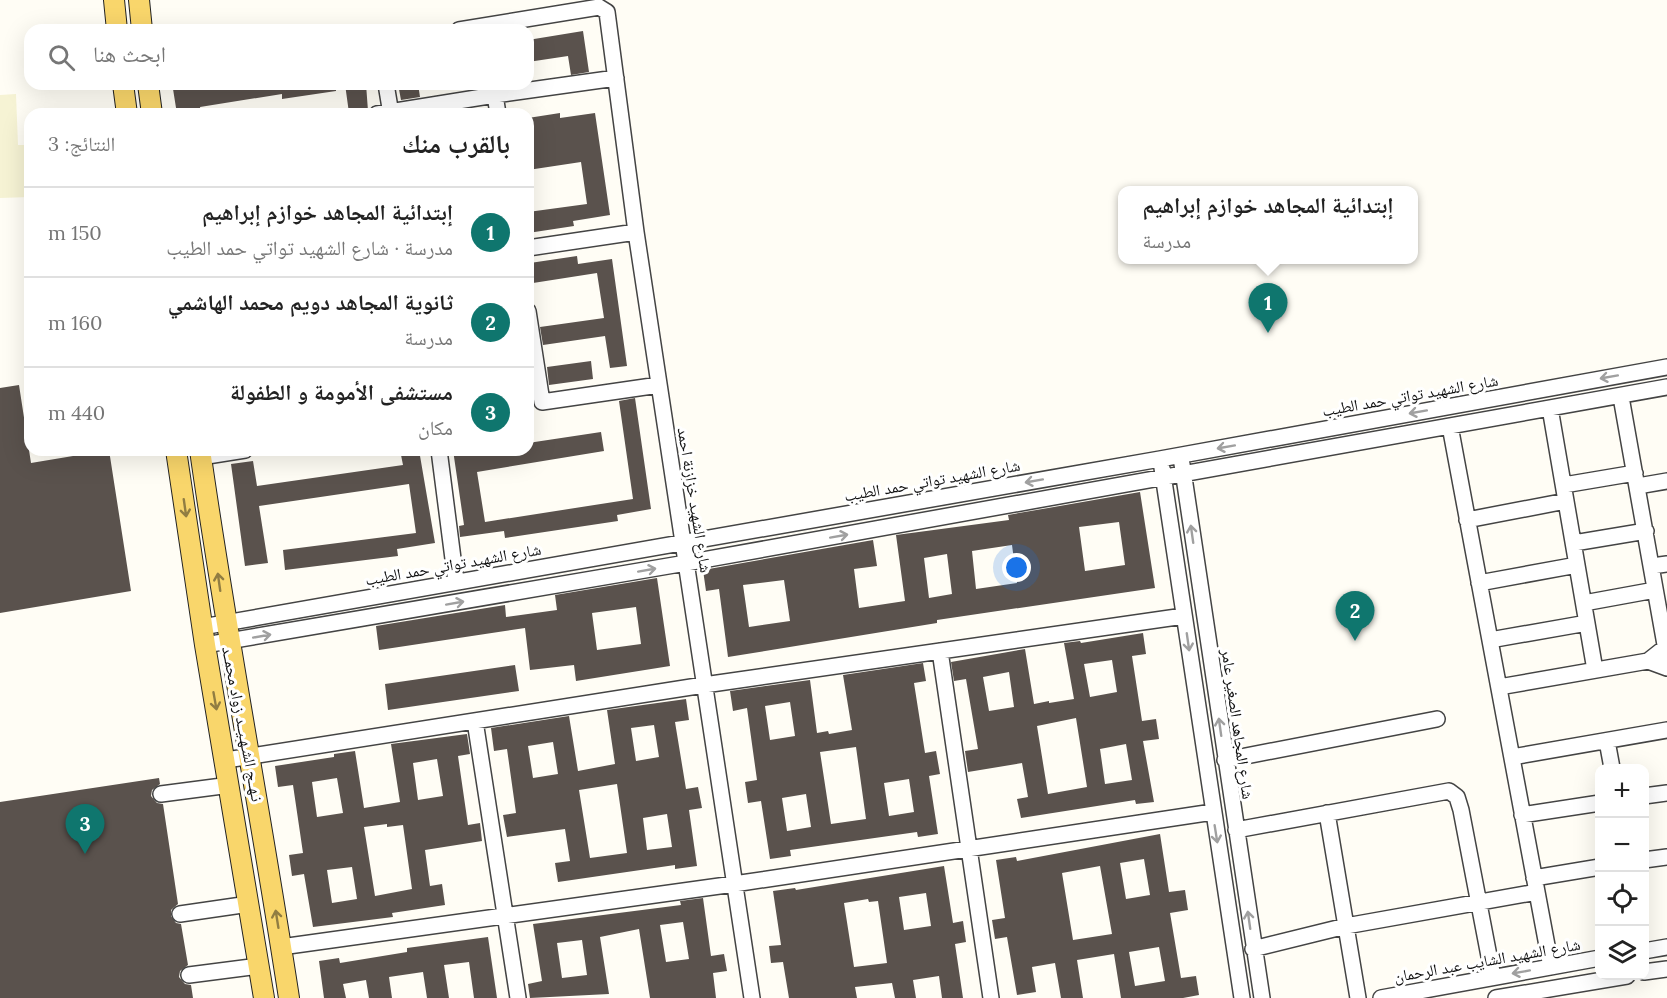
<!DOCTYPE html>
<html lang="ar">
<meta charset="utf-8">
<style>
:root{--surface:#fff;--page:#f6f6f6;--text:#222;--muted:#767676;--line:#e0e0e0;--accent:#0f766e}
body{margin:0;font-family:Lora,"Noto Naskh Arabic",serif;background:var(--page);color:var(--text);direction:rtl}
.controls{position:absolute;right:18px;bottom:18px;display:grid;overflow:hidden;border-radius:12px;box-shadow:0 6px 24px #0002}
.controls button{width:54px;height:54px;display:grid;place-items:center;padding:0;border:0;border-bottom:2px solid var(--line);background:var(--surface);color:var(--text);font:30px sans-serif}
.you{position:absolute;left:1017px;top:568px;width:21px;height:21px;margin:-15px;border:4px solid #fff;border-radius:50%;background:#1a73e8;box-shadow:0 0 0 9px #1a73e833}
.badge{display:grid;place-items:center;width:39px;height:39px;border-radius:50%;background:var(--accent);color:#fff;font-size:20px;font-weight:700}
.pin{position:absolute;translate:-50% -50px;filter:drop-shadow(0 2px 3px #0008)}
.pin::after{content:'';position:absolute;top:32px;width:21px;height:18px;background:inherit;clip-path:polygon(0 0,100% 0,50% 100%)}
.popup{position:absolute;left:1118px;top:186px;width:300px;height:78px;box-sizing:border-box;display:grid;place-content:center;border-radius:12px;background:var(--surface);filter:drop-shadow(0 2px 4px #0005);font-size:20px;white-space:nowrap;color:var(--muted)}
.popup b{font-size:22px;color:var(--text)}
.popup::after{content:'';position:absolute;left:50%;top:100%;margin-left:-12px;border:12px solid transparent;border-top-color:var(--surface)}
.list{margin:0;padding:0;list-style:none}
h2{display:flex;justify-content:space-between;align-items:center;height:78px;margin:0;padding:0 24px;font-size:26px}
h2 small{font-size:20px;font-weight:400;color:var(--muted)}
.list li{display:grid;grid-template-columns:39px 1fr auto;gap:18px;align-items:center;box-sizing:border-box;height:90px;padding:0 24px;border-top:2px solid var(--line)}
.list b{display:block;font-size:22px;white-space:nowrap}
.list p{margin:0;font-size:20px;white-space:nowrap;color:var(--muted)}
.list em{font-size:20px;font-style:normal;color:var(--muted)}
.icon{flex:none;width:33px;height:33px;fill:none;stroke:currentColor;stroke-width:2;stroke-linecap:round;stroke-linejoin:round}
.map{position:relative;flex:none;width:1667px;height:998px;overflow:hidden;direction:ltr}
.search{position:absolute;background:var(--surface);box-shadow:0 6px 24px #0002;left:24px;top:24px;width:510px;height:66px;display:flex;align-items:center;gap:15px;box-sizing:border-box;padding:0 21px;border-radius:18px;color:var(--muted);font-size:22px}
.panel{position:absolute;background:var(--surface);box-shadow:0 6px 24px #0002;left:24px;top:108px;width:510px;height:348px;border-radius:18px;direction:rtl}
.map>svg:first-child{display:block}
</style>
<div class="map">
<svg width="1667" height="998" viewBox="0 0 1667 998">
<rect width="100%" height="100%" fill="#fffdf5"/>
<!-- farmland -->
<path fill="#f6f3d4" d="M16,94L18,145H30V197L0,198V95Z"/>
<!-- building -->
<path fill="#5a524d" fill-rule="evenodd" d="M583,31L589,72L571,75L568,56L528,62V40Z
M206,84H336V91L282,99V94L200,107L201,114H177L173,89Z
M345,84H366L368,111L349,113Z
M398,84H418L420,97L401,100Z
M560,113V118L595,113L610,215L573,221L574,226L528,233V212L587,204L581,162L528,170V118Z
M577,256L578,264L612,259L627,366L610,368L605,336L543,345L540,327L604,318L597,273L533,283L530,263Z
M591,361L593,379L549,385L547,367Z
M19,385L31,463L109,450L131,591L0,613V388Z
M635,398L651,509L617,515L618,521L505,538L504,531L460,537L459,526L464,525L453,450H528V443L601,432L604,451L477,472L485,522L633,499L619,401Z
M400,450H419L435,543L397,549L398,556L285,570L283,550L416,533L409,484L259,506L268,563L245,566L231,464L253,461L257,486L403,465Z
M1140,492L1155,588L937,620V623L728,657L719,589L706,591L703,570L873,540L877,566L854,569L859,608L905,601L896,535L1009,520L1008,515ZM1119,522L1125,565L1085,571L1079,527ZM1012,545L1017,583L976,589L972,551ZM947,554L952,594L929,598L924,558ZM784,580L790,621L749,627L743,585Z
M657,578L670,666L576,681L574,665L530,670L525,628L379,650L376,626L505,605L506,617L557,610L555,595ZM636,607L641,644L597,650L592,613Z
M1143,633L1146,654L1132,656L1142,721L1156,719L1159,739L1143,741L1154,802L1136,804L1135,800L1021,818L1017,799L1028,797L1022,763L968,772L965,751L978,749L966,679L954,681L951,662L1025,649L1034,704L1049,701V703L1074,699L1064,643L1080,641L1081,643ZM1112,660L1117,692L1090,697L1084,664ZM1009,672L1014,707L989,711L983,677ZM1076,718L1087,787L1048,794L1037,726ZM1126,744L1132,780L1105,784L1100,749Z
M923,663L926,681L914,683L925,753L936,751L940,774L929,776L938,834L918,837L917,832L790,850L791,856L770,859L761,801L748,803L745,782L757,780L747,708L733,711L730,691L810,680L817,733L828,731L829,734L852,730L843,675ZM790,702L795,736L770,740L765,706ZM856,747L866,819L831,824L820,752ZM909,779L914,812L889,816L884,783ZM806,794L811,827L787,831L782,798Z
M515,665L519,691L388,710L385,684Z
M686,699L689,720L675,722L686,789L698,787L702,808L689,810L697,866L675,869V865L558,882L555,863L570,861L565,829L507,837L503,815L516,813L507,749L494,751L491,728L569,716L578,771L615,764L607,710ZM654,725L659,757L636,761L631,728ZM553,742L558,774L533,778L528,746ZM617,784L627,853L590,858L579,790ZM667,814L672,847L647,850L643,818Z
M467,734L470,754L458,756L468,825L480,823L482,841L425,850L430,886L442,884L445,905L392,913L393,917L313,927L304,874L292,876L289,855L303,853L293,785L278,787L275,766L334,757V754L355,751L364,808L400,802L391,744ZM437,759L443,796L418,800L413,763ZM337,778L343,813L317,817L312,782ZM387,824V827L403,825L412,889L375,896L364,827ZM352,867L357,899L332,903L327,870Z
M159,778L160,784L152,790L151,796L157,803L163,804L178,904L171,910V916L176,923L181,924L188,965L180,971L179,977L185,984L191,985L193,998H0V802Z
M1160,834L1169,892L1185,890L1188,910L1170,913L1181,978L1196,976L1199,995L1183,998H1121L1114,954L1077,960L1083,998H1061L1055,963L1032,967L1036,992L1017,995L1007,937L995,939L992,920L1005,918L996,860L1016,857L1017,861ZM1144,859L1150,895L1126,899L1120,863ZM1100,866L1112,934L1073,940L1062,873ZM1159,947L1165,981L1135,986L1129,952Z
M944,866L953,923L963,921L966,942L955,944L963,998H942L939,976L913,980L916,998H895L892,983L855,987L857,998H789L783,962L771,963L769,946L781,945L773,891L795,888L796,890ZM926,893L931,926L904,930L899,897ZM868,899L869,902L878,901L887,963L854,967L844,903Z
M703,898L711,956L724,954L727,971L713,973L716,998H650L639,929L600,937L609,994L530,998L528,984L542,981L533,924L681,905L680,901ZM683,922L689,959L666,962L660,925ZM582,940L587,975L562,978L557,943Z
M488,937L497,998H474L469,962L444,965L449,998H427L423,972L389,977L392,998H369L366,980L343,984L346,998H324L319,961L339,958L340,963L407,952V948Z"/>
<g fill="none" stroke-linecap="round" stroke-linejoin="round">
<defs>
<path id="minor" d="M459,30L599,7L607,12L636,232L752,998
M386,84L391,114
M377,114L495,95
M498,114L495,95L616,78
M528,248L636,232
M528,311L542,402L659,385
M1621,397L1667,656
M1550,408L1595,670
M1450,426L1551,967
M439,450L456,582
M201,457L245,450
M1182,464L1262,998
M1162,468L1242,998
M1564,485L1635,473
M1638,486L1667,481
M1467,520L1566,501
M1574,543L1646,531
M1652,566L1667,564
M1479,583L1577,565
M1584,603L1655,590
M202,627L1160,459L1667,367
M1490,640L1587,623
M205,645L686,563L1667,387
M940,651L991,998
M1648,661L1667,668
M1499,687L1648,661L1667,646
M475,721L518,998
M1607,741L1612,768
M1512,757L1667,730
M226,760L704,685L1184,616
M1225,760L1437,719
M161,794L230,785
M1644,796L1667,793
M1327,813L1358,998
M1522,815L1600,803
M1236,830L1449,791L1457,797L1461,810L1493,977
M1644,860L1667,857
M1534,878L1600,867
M180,914L249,904
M281,947L734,884L1213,812
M1253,949L1346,926L1537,892
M1644,951L1667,947
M1644,972L1667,969
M189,975L259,966
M1381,998L1600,958
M1496,998L1627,976"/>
<path id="major" d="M114,0L117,30
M139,0L142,30
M123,84L127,114
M148,84L152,114
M176,450L205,645L264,998
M200,450C226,633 261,815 289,998"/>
</defs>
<!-- minor casing -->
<use href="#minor" stroke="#444" stroke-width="18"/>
<!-- major casing -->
<use href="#major" stroke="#222" stroke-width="22"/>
<!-- minor -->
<use href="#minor" stroke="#fff" stroke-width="15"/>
<!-- major -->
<use href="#major" stroke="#f9d66b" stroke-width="20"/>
</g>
<!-- one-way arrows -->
<defs><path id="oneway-shaft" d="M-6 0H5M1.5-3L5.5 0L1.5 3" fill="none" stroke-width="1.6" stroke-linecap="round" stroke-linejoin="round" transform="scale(1.5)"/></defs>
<g stroke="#a0a0a0">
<use href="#oneway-shaft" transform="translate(1609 377) rotate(170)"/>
<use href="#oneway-shaft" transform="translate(1418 412) rotate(170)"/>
<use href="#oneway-shaft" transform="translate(1226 447) rotate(170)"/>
<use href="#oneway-shaft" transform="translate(1034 481) rotate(170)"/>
<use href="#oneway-shaft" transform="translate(1192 534) rotate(-98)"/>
<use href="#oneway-shaft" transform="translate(839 536) rotate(-10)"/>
<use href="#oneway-shaft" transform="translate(647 570) rotate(-10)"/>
<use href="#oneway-shaft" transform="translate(455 603) rotate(-10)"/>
<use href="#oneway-shaft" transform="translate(262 636) rotate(-10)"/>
<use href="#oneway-shaft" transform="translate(1188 642) rotate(82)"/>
<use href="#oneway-shaft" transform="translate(1220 727) rotate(-98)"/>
<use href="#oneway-shaft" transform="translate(1216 834) rotate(81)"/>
<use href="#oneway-shaft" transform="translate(1249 920) rotate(-98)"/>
<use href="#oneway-shaft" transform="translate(1521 972) rotate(170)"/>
</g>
<g stroke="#917d42">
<use href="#oneway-shaft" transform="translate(185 508) rotate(82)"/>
<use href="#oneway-shaft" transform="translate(219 582) rotate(-98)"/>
<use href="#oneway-shaft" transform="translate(215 701) rotate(80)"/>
<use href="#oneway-shaft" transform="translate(277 919) rotate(-99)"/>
</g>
<g text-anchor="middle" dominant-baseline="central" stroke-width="6" stroke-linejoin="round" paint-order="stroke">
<!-- street labels -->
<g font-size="16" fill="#111" stroke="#fff">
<text transform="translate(1410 395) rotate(-10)">شارع الشهيد تواتي حمد الطيب</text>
<text transform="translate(932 480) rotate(-10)">شارع الشهيد تواتي حمد الطيب</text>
<text transform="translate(695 500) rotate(81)">شارع الشهيد خزازنة احمد</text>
<text transform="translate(453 564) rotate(-10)">شارع الشهيد تواتي حمد الطيب</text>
<text transform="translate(243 724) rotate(79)">نـهــج الشـهـيــد زواد محمــد</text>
<text transform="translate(1238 724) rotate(82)">شارع المجاهد الصغير عامر</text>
<text transform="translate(1487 960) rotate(-10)">شارع الشهيد الشايب عبد الرحمان</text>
</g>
</g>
</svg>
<div class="controls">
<button>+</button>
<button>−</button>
<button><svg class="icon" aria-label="locate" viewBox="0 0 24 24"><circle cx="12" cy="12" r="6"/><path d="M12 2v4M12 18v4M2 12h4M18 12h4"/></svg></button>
<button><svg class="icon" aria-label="layers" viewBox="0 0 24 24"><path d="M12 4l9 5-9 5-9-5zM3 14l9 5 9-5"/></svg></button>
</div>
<div class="you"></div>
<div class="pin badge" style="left:1268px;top:333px">1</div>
<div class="popup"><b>إبتدائية المجاهد خوازم إبراهيم</b>مدرسة</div>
<div class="pin badge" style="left:1355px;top:641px">2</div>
<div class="pin badge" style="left:85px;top:854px">3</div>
<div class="search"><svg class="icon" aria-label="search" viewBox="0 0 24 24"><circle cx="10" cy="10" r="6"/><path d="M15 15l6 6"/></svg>ابحث هنا</div>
<section class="panel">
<h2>بالقرب منك<small>النتائج: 3</small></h2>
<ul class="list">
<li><span class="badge">1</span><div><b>إبتدائية المجاهد خوازم إبراهيم</b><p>مدرسة · شارع الشهيد تواتي حمد الطيب</p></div><em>150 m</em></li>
<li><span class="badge">2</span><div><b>ثانوية المجاهد دويم محمد الهاشمي</b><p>مدرسة</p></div><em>160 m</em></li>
<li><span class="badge">3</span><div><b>مستشفى الأمومة و الطفولة</b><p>مكان</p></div><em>440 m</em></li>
</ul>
</section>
</div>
